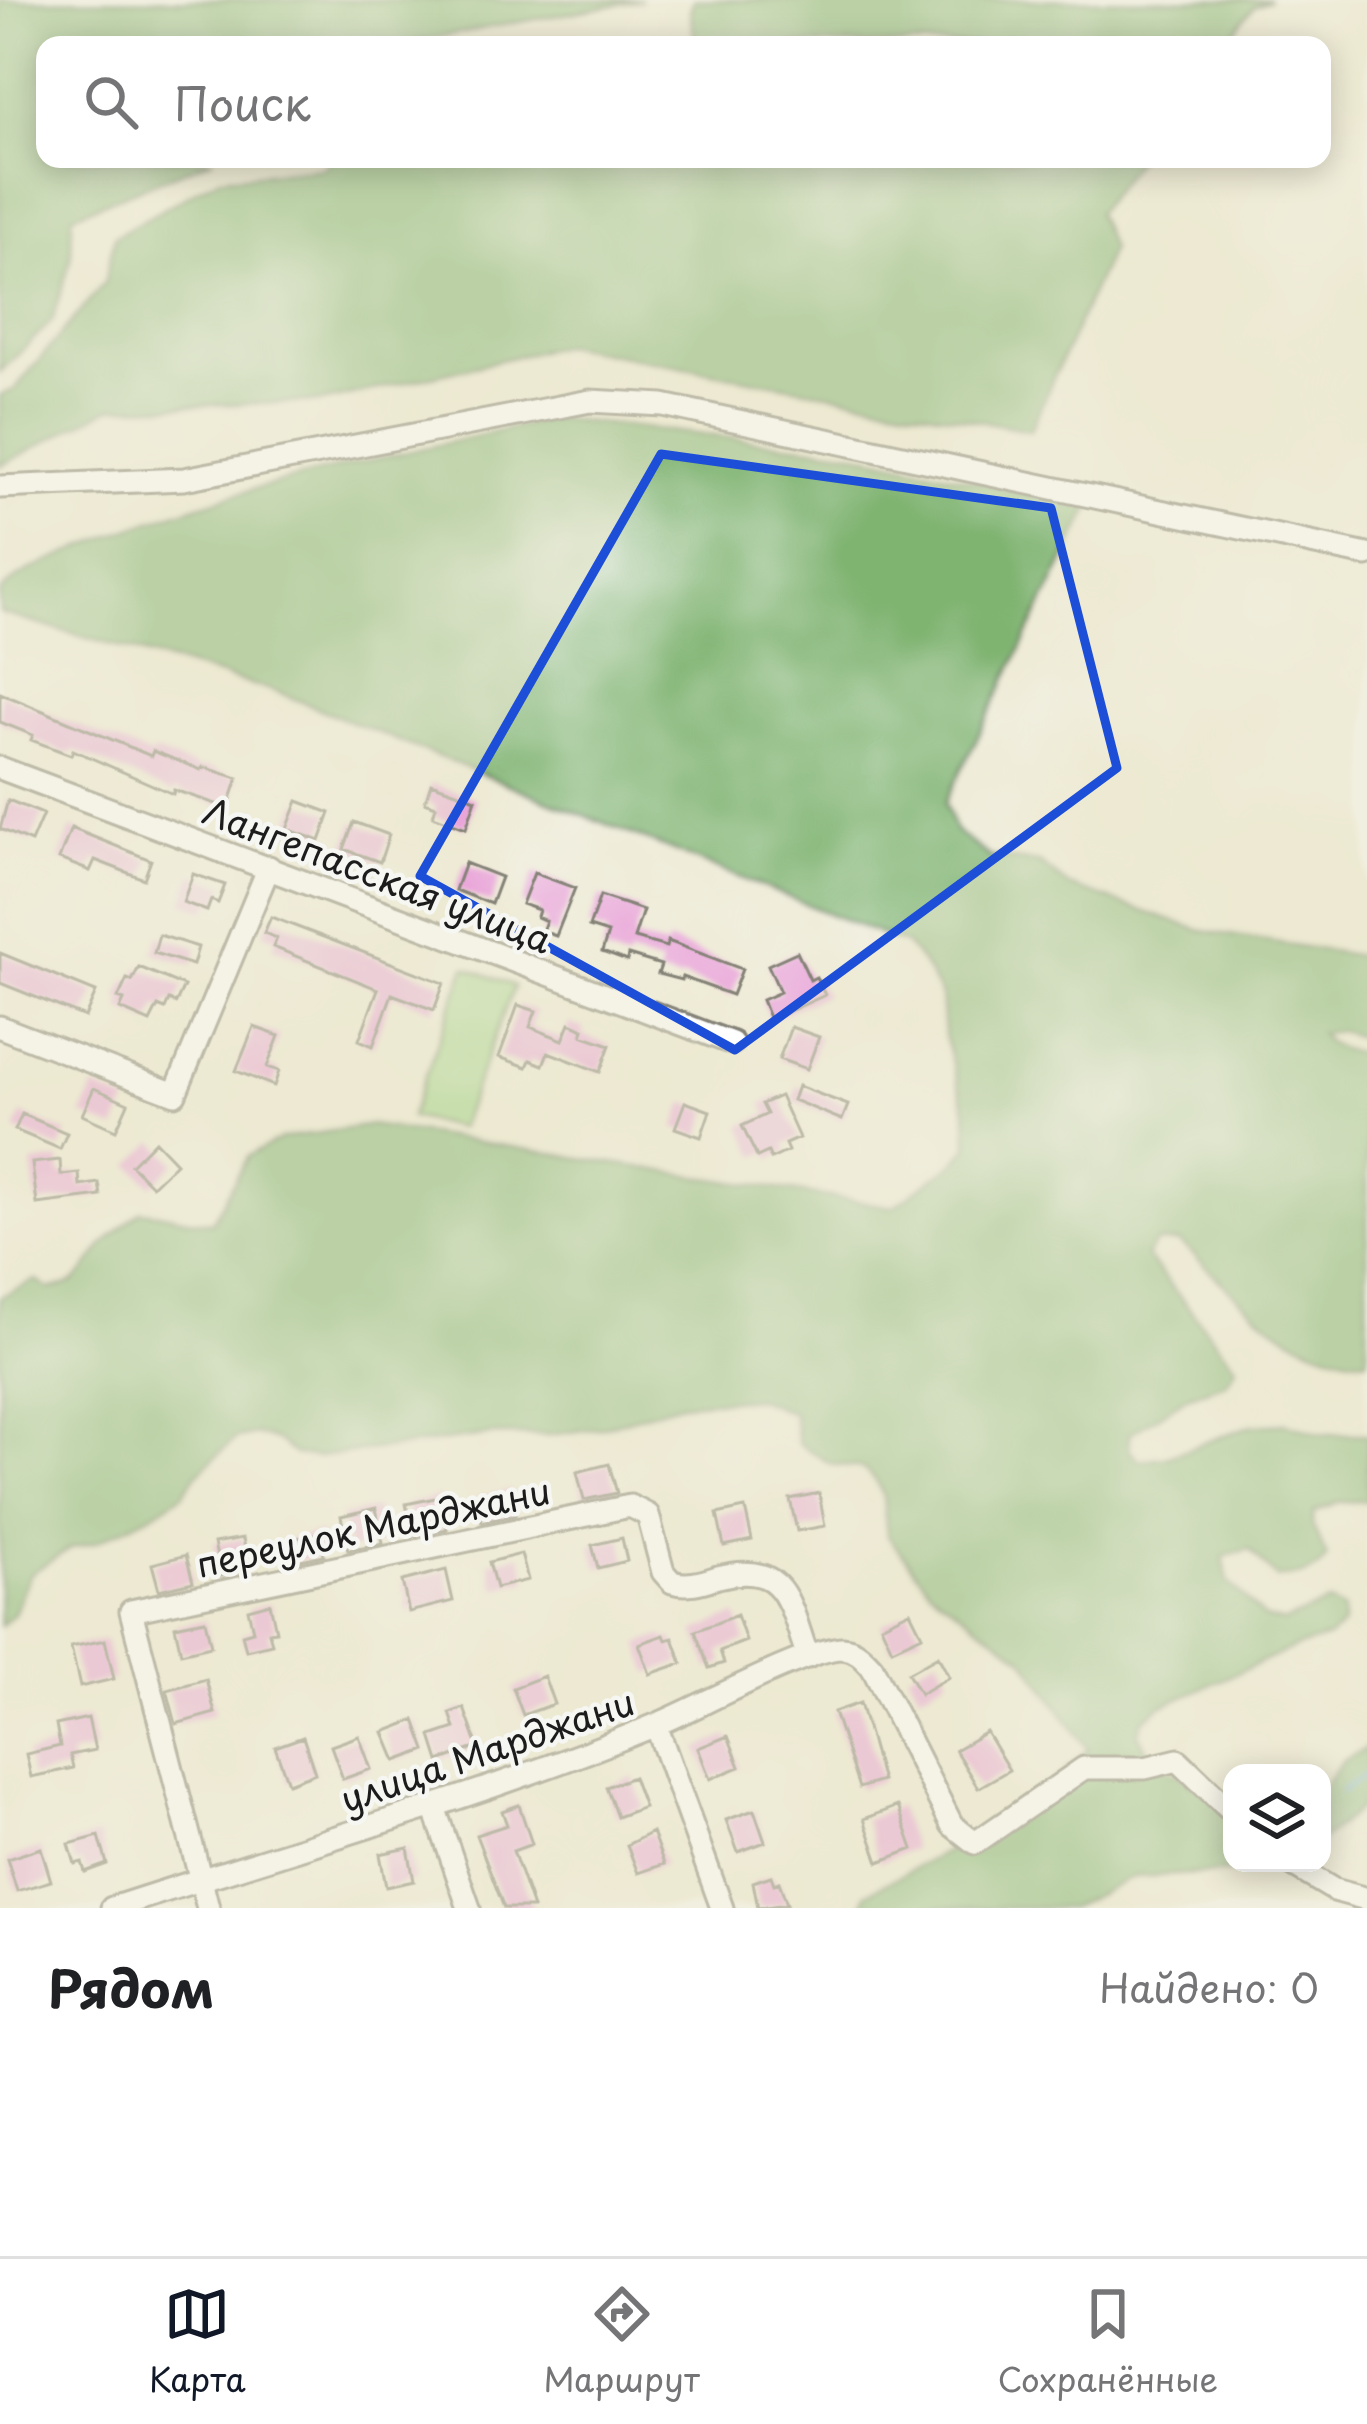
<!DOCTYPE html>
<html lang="ru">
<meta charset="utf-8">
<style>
:root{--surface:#fff;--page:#f6f6f6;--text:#202124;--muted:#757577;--line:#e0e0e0;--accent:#111827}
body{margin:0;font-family:"Playpen Sans",sans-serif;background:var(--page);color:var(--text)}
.controls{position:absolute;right:36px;bottom:36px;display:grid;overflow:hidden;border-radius:24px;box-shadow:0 6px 30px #0003}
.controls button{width:108px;height:108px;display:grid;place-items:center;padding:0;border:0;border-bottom:3px solid var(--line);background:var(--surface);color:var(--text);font:60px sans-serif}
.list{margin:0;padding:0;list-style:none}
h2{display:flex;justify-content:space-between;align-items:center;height:156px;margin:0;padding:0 48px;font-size:51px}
h2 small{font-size:39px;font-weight:400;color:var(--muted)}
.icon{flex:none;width:66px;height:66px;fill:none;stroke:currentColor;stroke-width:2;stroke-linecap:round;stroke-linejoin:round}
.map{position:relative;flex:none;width:1367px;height:1908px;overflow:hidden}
.search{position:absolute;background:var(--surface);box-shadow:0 6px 30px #0003;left:36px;right:36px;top:36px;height:132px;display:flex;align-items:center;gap:30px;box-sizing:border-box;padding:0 42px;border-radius:24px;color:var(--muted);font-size:45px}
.sheet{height:348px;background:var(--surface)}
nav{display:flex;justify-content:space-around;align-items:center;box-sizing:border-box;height:168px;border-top:3px solid var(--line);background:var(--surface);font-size:33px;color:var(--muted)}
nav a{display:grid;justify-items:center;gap:6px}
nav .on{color:var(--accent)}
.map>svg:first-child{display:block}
</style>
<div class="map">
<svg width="1367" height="1908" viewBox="0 0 1367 1908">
<rect width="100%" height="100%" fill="#f6f6f2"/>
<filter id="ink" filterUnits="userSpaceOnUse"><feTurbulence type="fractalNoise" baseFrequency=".00833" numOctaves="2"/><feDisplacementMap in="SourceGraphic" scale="24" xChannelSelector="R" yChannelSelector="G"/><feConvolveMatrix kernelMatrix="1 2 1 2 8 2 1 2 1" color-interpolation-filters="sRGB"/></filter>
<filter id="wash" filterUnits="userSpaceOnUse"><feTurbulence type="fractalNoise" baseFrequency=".004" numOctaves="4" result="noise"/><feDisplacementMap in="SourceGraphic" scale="48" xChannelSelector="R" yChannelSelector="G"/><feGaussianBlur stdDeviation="2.7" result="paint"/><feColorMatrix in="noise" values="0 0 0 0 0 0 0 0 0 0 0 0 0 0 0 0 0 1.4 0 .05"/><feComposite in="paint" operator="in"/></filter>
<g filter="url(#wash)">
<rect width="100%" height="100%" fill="#ede9d2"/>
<!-- green -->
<path fill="#9dd181" stroke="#5c764e" stroke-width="3" d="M466,967L514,986L459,1128L410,1117Z"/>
<!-- forest -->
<path fill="#7eb36f" stroke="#4d6846" stroke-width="3" d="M0,0H642L394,45H45V159H213L72,215L71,259L52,321L0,372Z
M693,0H1270L1254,6L1224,45H696L690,12Z
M332,159H1137L1096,213L1111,249L1030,430L564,345L322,402L112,407L0,466V396L15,389L104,283L115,236L220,177L323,168Z
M554,418L849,451L1091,507L945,803L955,831L990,857L1039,863L1069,886L1199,930L1367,957V1040L1340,1031L1320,1033C1328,1049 1351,1051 1367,1055V1360C1282,1353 1239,1296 1180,1242H1156L1146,1256L1237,1366L1226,1383L1190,1395L1129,1434V1449L1139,1460L1166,1457L1252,1425L1286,1423L1323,1434H1367V1501L1337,1502L1314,1512L1312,1525L1327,1557C1316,1575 1297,1577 1277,1578L1249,1549L1223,1557L1228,1582L1265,1619L1284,1622L1329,1603L1343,1610V1625L1329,1638L1294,1648L1161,1706L1143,1721L1138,1734L1154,1763L1179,1774L1232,1812V1863H1252L1251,1866L1234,1872L1133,1877L1070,1908H862L866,1893L1024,1811L1088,1749L1024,1658L931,1590L887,1535L883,1497L876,1480L862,1468L831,1464L798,1443L793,1413L756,1398L681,1403L599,1428L550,1435H491L318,1457L295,1455L279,1442L256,1434L236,1438L197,1474L183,1494L153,1514L96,1542L71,1548L30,1574L14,1614L0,1626V1297L36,1280L49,1289C84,1284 82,1271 102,1247C113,1234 128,1223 140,1211C166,1212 187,1222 212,1222L248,1156L281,1139L371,1125L893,1207L953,1164L968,1147L967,1113L944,1036L941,996L922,963L905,944L277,692L0,613V593C21,570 51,562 79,549C229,484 395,457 554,418Z
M1367,1748V1802L1322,1840V1788L1343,1761Z"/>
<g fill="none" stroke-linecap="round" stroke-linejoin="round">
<!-- stream -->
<path stroke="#5aa5d2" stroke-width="4.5" d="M1342,1791L1367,1774"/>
</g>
<g id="blocks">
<!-- building -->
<path fill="#e9a3d8" d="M0,693L151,756L153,751L201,770L203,767L238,778L228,808L174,790L173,794L73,750L71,755L31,740L33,735L0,722Z
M431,783L476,799L466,828L433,816L436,806L425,802Z
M8,800L43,814L31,842L0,829Z
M298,801L330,813L320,841L287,829Z
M354,822L389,835L380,862L344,849Z
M71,828L151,860L144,879L95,860L90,871L59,859Z
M465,863L501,877L491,904L455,890Z
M534,873L575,888L556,936L542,931L546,921L537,917L539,910L522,904Z
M193,874L225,885L218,903L211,900L207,911L183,902Z
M600,896L643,910L634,938L666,947L668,941L742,969L732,995L682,977L681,980L658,974L661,965L628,955L627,961L602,952L608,933L589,927Z
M271,917L444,983L434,1010L392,994L373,1046L359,1040L378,989L273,947L277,938L264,933Z
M159,935L198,947L193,965L154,953Z
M797,952L810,980L816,977L825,995L770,1020L762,1000L780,992L768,965Z
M0,953L96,992L85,1017L0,983Z
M139,967L184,986L176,1003L169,1000L165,1009L158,1006L150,1022L120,1009L124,1000L118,998L127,979L132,981Z
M518,1005L536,1011L530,1027L563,1040L570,1023L584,1029L582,1035L610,1045L600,1072L548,1052L543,1065L530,1060L527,1067L499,1057Z
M254,1027L279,1036L267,1067L279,1071L274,1086L236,1071Z
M791,1027L819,1037L807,1069L779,1059Z
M798,1086L848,1105L842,1120L793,1100Z
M94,1088L128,1103L116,1130L82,1115Z
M780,1096L799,1138L785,1144L788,1151L771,1159L768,1152L757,1157L742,1126L767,1114L762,1104Z
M685,1102L710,1111L701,1137L675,1128Z
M22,1114L67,1133L60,1149L15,1130Z
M155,1141L176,1163L152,1186L131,1165Z
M60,1160L61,1175L79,1173L80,1186L99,1183L101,1196L37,1204L32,1163Z
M609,1464L617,1493L584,1500L577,1472Z
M510,1490L515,1515L482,1522L477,1497Z
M819,1493L825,1526L797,1531L790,1499Z
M440,1497L447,1529L413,1536L406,1504Z
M376,1508L383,1543L348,1550L341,1516Z
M745,1508L752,1540L724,1546L717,1514Z
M320,1533L324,1555L292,1562L288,1540Z
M243,1538L249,1570L221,1576L214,1543Z
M622,1538L627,1561L598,1568L592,1545Z
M521,1554L528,1580L496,1588L489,1562Z
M186,1555L193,1582L159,1590L152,1564Z
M446,1570L453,1601L409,1612L402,1581Z
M270,1603L276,1631L269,1632L272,1644L246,1650L242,1634L253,1631L248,1609Z
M910,1611L922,1635L892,1649L881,1625Z
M737,1615L746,1641L720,1651L724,1663L709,1668L695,1631Z
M205,1620L211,1646L181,1653L175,1626Z
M664,1635L666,1640L673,1638L682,1663L650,1674L639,1644Z
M105,1640L114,1679L80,1687L71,1647Z
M938,1656L949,1677L920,1694L908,1673Z
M544,1676L554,1704L523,1715L513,1688Z
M206,1679L215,1713L176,1724L167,1690Z
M860,1703L882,1781L859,1788L834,1712Z
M464,1708L478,1747L439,1761L431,1736L455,1728L450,1713Z
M88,1718L95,1750L70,1755L73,1768L31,1777L26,1754L60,1746L56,1725Z
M415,1720L426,1750L396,1761L384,1732Z
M986,1732L1009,1770L978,1788L955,1750Z
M359,1736L371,1769L343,1779L331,1746Z
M728,1736L740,1767L710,1779L698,1748Z
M303,1737L315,1773L288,1783L275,1747Z
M633,1777L644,1807L617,1817L606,1787Z
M519,1805L532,1844L513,1851L533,1908H504L476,1835L507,1825L502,1811Z
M898,1806L913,1849L879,1862L864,1819Z
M754,1810L765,1842L738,1852L726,1820Z
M652,1832L664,1864L638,1873L627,1845Z
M99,1836L107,1864L85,1872L82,1862L75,1864L69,1844Z
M41,1848L51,1881L17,1891L7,1859Z
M408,1848L414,1881L386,1887L380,1854Z
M771,1876L774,1884L779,1882L787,1904L758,1908L753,1882Z"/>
</g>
</g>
<g filter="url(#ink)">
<use href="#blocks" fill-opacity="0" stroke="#848277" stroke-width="3"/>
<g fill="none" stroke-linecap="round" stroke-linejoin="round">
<defs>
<path id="minor" d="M0,487L184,479L590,401L663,405L1367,555
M0,768L732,1043
M0,1027L175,1094L269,867
M656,1725L722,1908
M434,1807L469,1908
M1289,1863L1334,1890L1367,1899
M112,1908C294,1848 480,1798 658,1724C695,1709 810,1647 843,1648C856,1649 864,1658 872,1667L952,1825L975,1843L1084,1768H1145L1178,1760L1232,1812
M208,1908L131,1611L630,1506L648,1515L663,1572L672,1582C688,1587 702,1582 718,1577C787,1559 789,1605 808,1657"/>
</defs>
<!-- minor casing -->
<use href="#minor" stroke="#848277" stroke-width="27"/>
<!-- minor -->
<use href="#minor" stroke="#fff" stroke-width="21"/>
</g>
</g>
<!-- marked area -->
<path d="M0 0H1367V1908H0ZM661,454L1051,508L1117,768L735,1050L420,876Z" fill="#ede9d2" fill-opacity=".55" fill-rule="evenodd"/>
<path fill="none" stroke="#1d4ed8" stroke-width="9" stroke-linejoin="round" d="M661,454L1051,508L1117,768L735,1050L420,876Z"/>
<g text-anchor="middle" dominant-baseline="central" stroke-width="9" stroke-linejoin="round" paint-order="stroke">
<!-- street labels -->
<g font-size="36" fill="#1c1c1c" stroke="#f6f6f2">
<text transform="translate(378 874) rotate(21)">Лангепасская улица</text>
<text transform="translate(373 1526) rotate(-12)">переулок Марджани</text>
<text transform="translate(487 1749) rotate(-19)">улица Марджани</text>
</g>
</g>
</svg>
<div class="controls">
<button><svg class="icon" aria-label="layers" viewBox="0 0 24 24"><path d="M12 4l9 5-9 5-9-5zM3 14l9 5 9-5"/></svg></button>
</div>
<div class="search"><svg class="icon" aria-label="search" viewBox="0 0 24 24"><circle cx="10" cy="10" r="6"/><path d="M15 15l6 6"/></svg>Поиск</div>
</div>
<section class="sheet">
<h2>Рядом<small>Найдено: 0</small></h2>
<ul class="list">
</ul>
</section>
<nav>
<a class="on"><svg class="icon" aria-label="map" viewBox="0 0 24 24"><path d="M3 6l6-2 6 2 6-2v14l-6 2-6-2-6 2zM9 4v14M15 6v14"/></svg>Карта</a>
<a><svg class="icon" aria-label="directions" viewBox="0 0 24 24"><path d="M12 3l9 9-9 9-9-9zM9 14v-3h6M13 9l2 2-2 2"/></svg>Маршрут</a>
<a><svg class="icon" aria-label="saved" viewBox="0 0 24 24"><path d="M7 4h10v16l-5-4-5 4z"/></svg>Сохранённые</a>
</nav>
